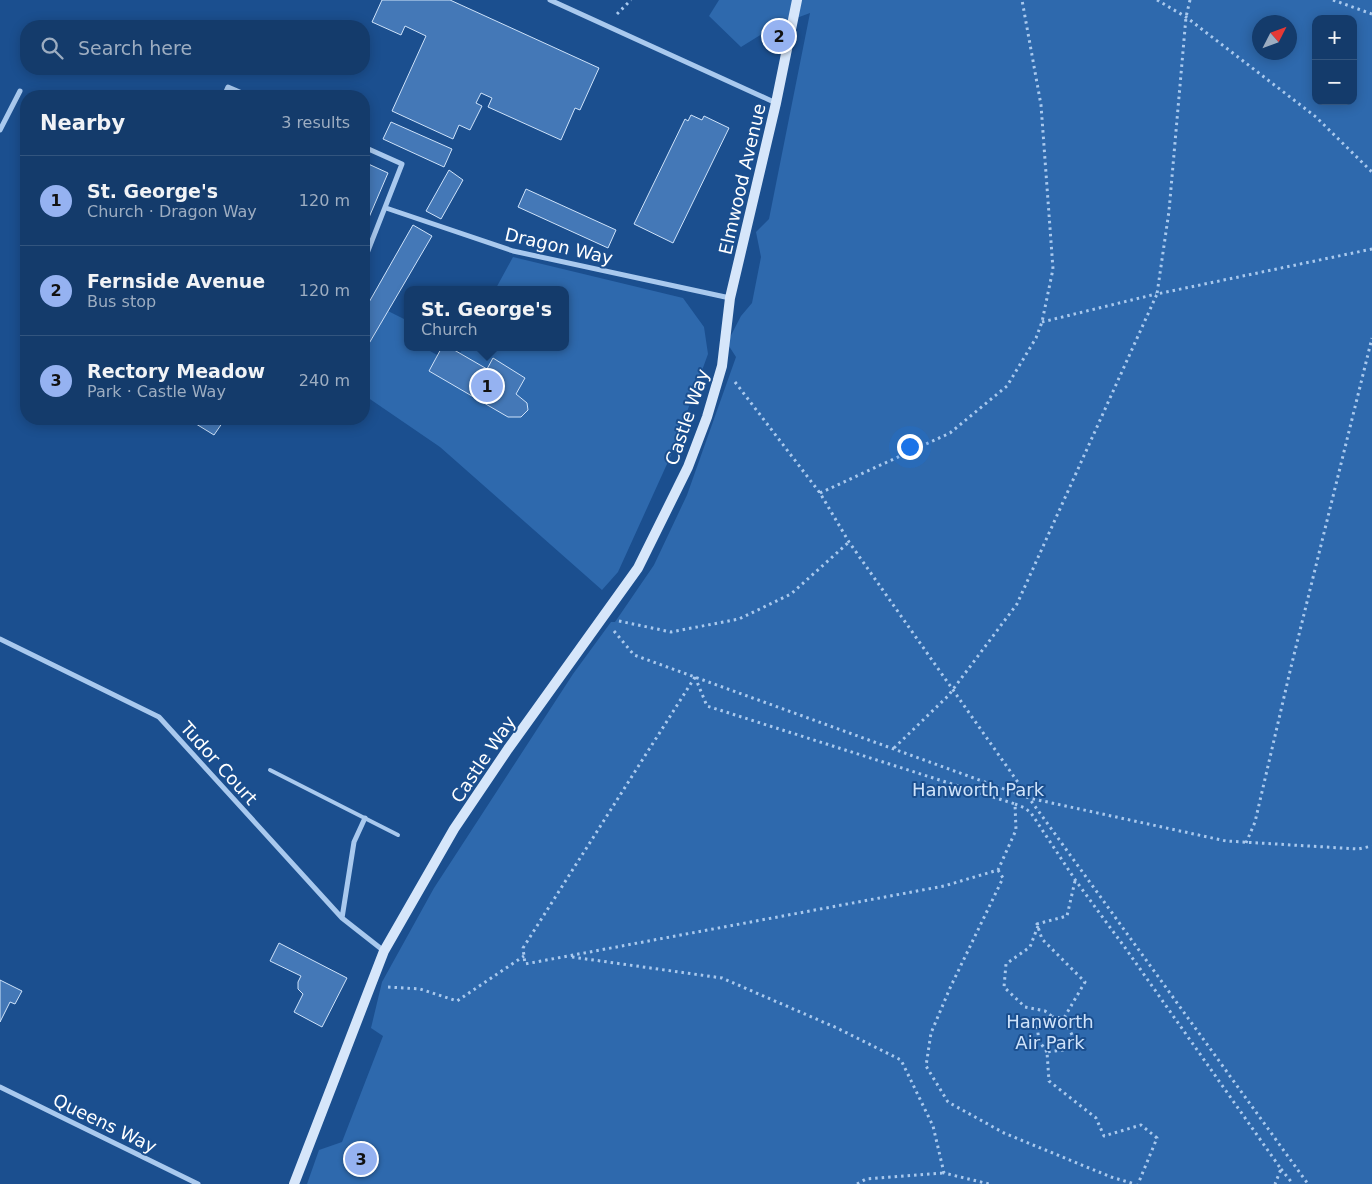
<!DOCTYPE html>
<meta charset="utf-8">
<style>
:root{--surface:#143b6b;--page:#1d4271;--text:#f1f3f6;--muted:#9dadc1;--line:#33557e;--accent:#95b2f1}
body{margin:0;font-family:"DejaVu Sans",sans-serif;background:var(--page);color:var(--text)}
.controls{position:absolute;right:15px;top:15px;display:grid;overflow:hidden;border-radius:10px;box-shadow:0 2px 12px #0003}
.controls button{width:45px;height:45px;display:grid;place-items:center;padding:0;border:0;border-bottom:1px solid var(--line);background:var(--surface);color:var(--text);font:25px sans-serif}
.compass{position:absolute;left:1252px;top:15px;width:45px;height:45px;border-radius:50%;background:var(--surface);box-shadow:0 2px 12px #0003;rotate:48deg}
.you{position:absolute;left:909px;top:446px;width:18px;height:18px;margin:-12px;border:4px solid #fff;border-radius:50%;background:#1a73e8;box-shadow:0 0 0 8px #1a73e833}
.badge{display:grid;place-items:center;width:32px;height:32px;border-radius:50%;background:var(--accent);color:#111;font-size:16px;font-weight:700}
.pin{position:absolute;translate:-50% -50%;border:2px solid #fff;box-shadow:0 1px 5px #0006}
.popup{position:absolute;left:404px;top:286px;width:165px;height:65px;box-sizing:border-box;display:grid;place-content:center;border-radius:10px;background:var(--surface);filter:drop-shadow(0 1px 4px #0005);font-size:16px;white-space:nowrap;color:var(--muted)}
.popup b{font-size:19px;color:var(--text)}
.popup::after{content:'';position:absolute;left:50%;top:100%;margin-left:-10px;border:10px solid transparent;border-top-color:var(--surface)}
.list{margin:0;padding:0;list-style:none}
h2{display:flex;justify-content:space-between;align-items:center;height:65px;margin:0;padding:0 20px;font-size:21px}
h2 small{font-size:16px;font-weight:400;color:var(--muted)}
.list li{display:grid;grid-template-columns:32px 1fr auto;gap:15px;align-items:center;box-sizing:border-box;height:90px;padding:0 20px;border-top:1px solid var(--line)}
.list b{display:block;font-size:19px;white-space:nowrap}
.list p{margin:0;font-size:16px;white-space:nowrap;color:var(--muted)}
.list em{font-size:16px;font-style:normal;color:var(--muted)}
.icon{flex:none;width:28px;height:28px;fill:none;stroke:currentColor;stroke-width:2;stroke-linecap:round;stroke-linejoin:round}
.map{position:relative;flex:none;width:1372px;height:1184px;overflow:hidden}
.search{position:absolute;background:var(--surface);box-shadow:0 2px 12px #0003;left:20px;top:20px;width:350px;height:55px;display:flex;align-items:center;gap:12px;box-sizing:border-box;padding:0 18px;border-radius:20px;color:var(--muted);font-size:19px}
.panel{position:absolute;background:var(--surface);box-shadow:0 2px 12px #0003;left:20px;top:90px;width:350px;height:335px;border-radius:20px}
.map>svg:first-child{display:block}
</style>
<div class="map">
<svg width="1372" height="1184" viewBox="0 0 1372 1184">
<rect width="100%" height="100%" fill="#1b4f8f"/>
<!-- green -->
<path fill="#2e69ad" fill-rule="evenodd" d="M719,0H1372V1184H307L319,1150L342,1142L383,1036L371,1028L382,982L434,888L573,674L611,622H615L654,565L687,495L736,357L727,343L741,316L752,303L761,257L756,232L769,219L810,13L775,26L741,47L709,16ZM1316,19H1353V101H1316ZM1260,22H1290V52H1260Z
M513,257L683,298L704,327L708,354L672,453L618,572L602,590L440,447L364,395V352L388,311L408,321V347H423L437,355L449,347L460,353L463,347H566V290H495Z"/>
<!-- building -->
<path fill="#4478b7" stroke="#cfe3fa" d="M382,0H450L599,68L580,110L575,108L561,140L488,107L492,98L481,93L476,103L482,106L470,130L459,125L453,139L392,111L426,36L405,26L401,35L372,22Z
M691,115L702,120L704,116L729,128L673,243L634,224L685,119L688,121Z
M391,122L452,149L444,167L383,139Z
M364,162L388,173L364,229Z
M449,170L463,180L441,219L426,211Z
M526,189L616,230L608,248L518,207Z
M413,225L432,236L364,352V311Z
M442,347H449L487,369L493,358L525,378L516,394L527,403L528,410L521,417H508L429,371Z
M188,419H225L214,435Z
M279,943L347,978L322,1027L294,1012L303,994L298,989V982L301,976L270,961Z
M0,980L22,991L15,1004L10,1002L0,1022Z"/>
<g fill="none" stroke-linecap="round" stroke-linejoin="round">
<!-- path -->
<path stroke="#a9c9ee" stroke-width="3" stroke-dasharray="2.5 4" stroke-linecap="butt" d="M1157,0L1186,17L1316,117L1372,172
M1190,0L1186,17L1169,211L1157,294L1372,249
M1333,0L1372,14
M617,14L631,0
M1042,322L1156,294
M735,382L820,493L849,542L1029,798L1308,1184
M820,493L950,433L1007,386L1036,338L1042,322L1053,269L1041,105L1022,0
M619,621L671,632L739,619L791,594L849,542
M614,631L634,655L1029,798L1226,841L1358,849L1372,846
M695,677L707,706L1015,804L1016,830L998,870L944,886L525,964L523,948Z
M894,748L948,696L1017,604L1157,294
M1015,804L1025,808L1031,813L1076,881L1126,949L1281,1169L1275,1184
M1246,843L1255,822L1291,667L1372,338
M998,870L1003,878L950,988L931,1033L926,1066L948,1102L1004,1133L1111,1177L1135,1184
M1075,881L1067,916L1037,924L1042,939L1085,982L1064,1018L1072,1035L1063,1050L1047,1052L1049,1081L1096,1118L1104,1136L1141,1125L1157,1138L1138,1184
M1038,926L1030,947L1006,964L1004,987L1025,1007L1045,1011L1053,1017
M572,957L722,978L837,1028L901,1060L933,1126L944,1173L989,1184
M388,987L420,989L457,1001L524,956
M1047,1052L1039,1041L1037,1026L1053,1017L1064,1018
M1281,1169L1293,1184
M857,1184L866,1179L944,1173"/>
<!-- lane -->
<path stroke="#a9c9ee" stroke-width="4" d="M270,770L398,835"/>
<!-- street -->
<path stroke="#a9c9ee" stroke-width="5" d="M550,0L776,103
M224,96L228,87L249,96
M0,130L20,91
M364,147L402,164L364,261
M386,208L513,251L730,298
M0,639L159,717L342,918L384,951
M342,918L354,842L365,818
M0,1087L198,1184"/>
<!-- secondary -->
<path stroke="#d6e6fa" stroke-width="10" d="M294,1184L384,951L454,829L508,749L638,568L688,467L707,417L722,366L730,298L776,103L797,0"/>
</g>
<g text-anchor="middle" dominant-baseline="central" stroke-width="4" stroke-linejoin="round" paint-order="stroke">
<!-- street labels -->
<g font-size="18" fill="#fff" stroke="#1b4f8f">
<text transform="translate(742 179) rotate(-77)">Elmwood Avenue</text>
<text transform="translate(559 246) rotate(13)">Dragon Way</text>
<text transform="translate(687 417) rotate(-71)">Castle Way</text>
<text transform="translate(483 759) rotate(-56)">Castle Way</text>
<text transform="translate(219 763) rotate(48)">Tudor Court</text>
<text transform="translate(105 1123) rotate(26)">Queens Way</text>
</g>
<!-- park labels -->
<g font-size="18" fill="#cfe3fa" stroke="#1b4f8f">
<text x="978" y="789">Hanworth Park</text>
<text x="1050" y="1021">Hanworth<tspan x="1050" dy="21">Air Park</tspan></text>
</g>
</g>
</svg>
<div class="controls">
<button>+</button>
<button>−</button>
</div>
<svg class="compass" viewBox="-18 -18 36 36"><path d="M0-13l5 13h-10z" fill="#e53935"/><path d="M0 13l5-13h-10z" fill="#9dadc1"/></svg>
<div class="you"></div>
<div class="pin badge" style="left:487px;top:386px">1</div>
<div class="popup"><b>St. George's</b>Church</div>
<div class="pin badge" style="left:779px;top:36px">2</div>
<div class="pin badge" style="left:361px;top:1159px">3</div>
<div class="search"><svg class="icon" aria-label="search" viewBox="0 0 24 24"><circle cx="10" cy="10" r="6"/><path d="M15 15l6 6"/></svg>Search here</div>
<section class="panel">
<h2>Nearby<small>3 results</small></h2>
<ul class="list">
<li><span class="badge">1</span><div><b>St. George's</b><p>Church · Dragon Way</p></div><em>120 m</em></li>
<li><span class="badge">2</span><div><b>Fernside Avenue</b><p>Bus stop</p></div><em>120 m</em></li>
<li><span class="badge">3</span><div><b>Rectory Meadow</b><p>Park · Castle Way</p></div><em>240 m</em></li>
</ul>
</section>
</div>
